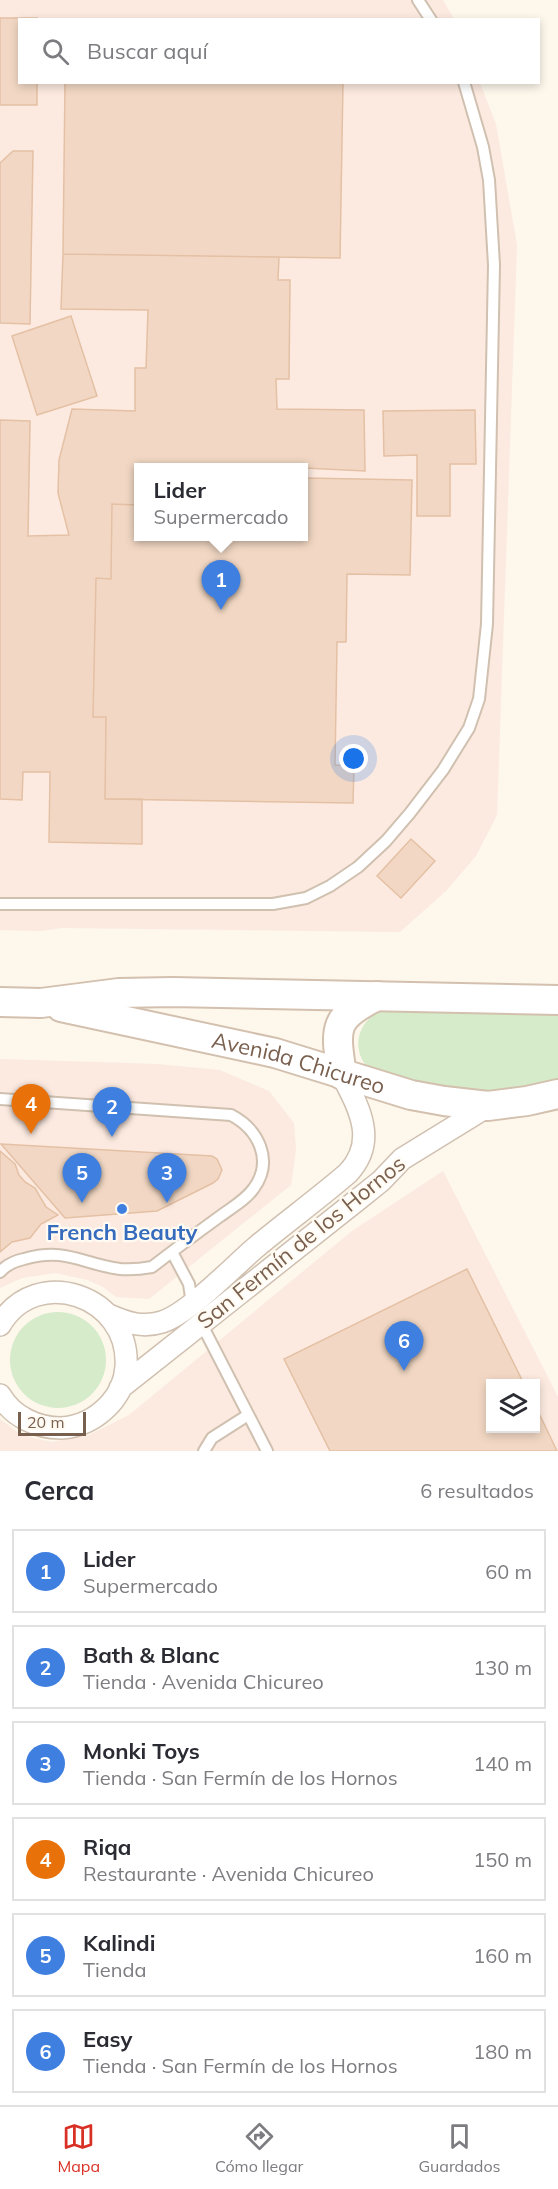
<!DOCTYPE html>
<html lang="es">
<meta charset="utf-8">
<style>
:root{--surface:#fff;--page:#f7f7f7;--text:#2b2b33;--muted:#7c7c81;--line:#e1e1e2;--accent:#d93025}
body{margin:0;font-family:Mulish,sans-serif;background:var(--page);color:var(--text)}
.controls{position:absolute;right:18px;bottom:18px;display:grid;overflow:hidden;border-radius:0px;box-shadow:0 3px 9px #0003}
.controls button{width:54px;height:54px;display:grid;place-items:center;padding:0;border:0;border-bottom:2px solid var(--line);background:var(--surface);color:var(--text);font:30px sans-serif}
.scale{position:absolute;left:18px;bottom:15px;width:68px;box-sizing:border-box;padding-left:6px;border:3px solid #795f4e;border-top:0;font-size:16px;line-height:21px;white-space:nowrap;color:#795f4e;-webkit-text-stroke:4px #fffbf3;paint-order:stroke}
.you{position:absolute;left:354px;top:759px;width:21px;height:21px;margin:-15px;border:4px solid #fff;border-radius:50%;background:#1a73e8;box-shadow:0 0 0 9px #1a73e833}
.badge{display:grid;place-items:center;width:39px;height:39px;border-radius:50%;background:var(--accent);color:#fff;font-size:20px;font-weight:700}
.pin{position:absolute;translate:-50% -50px;filter:drop-shadow(0 2px 3px #0008)}
.pin::after{content:'';position:absolute;top:32px;width:21px;height:18px;background:inherit;clip-path:polygon(0 0,100% 0,50% 100%)}
.popup{position:absolute;left:134px;top:463px;width:174px;height:78px;box-sizing:border-box;display:grid;place-content:center;border-radius:0px;background:var(--surface);filter:drop-shadow(0 2px 4px #0005);font-size:20px;white-space:nowrap;color:var(--muted)}
.popup b{font-size:22px;color:var(--text)}
.popup::after{content:'';position:absolute;left:50%;top:100%;margin-left:-12px;border:12px solid transparent;border-top-color:var(--surface)}
.list{margin:0;padding:0;list-style:none}
h2{display:flex;justify-content:space-between;align-items:center;height:78px;margin:0;padding:0 24px;font-size:26px}
h2 small{font-size:20px;font-weight:400;color:var(--muted)}
.list li{display:grid;grid-template-columns:39px 1fr auto;gap:18px;align-items:center;box-sizing:border-box;height:84px;margin:0 12px 12px;padding:0 12px;border:2px solid var(--line);border-radius:0px}
.list b{display:block;font-size:22px;white-space:nowrap}
.list p{margin:0;font-size:20px;white-space:nowrap;color:var(--muted)}
.list em{font-size:20px;font-style:normal;color:var(--muted)}
.icon{flex:none;width:33px;height:33px;fill:none;stroke:currentColor;stroke-width:2;stroke-linecap:round;stroke-linejoin:round}
.map{position:relative;flex:none;width:558px;height:1451px;overflow:hidden}
.search{position:absolute;background:var(--surface);box-shadow:0 3px 9px #0003;left:18px;right:18px;top:18px;height:66px;display:flex;align-items:center;gap:15px;box-sizing:border-box;padding:0 21px;border-radius:0px;color:var(--muted);font-size:22px}
.sheet{height:654px;background:var(--surface)}
nav{display:flex;justify-content:space-around;align-items:center;box-sizing:border-box;height:84px;border-top:2px solid var(--line);background:var(--surface);font-size:16px;color:var(--muted)}
nav a{display:grid;justify-items:center;gap:3px}
nav .on{color:var(--accent)}
.map>svg:first-child{display:block}
</style>
<div class="map">
<svg width="558" height="1451" viewBox="0 0 558 1451">
<rect width="100%" height="100%" fill="#fdf7ec"/>
<!-- commercial -->
<path fill="#fceae0" fill-rule="evenodd" d="M0,0H443L454,19L20,20V82L480,83L496,124L517,245L497,815L476,856L446,891L400,932L62,928L41,931L0,930ZM138,468H304V536H138Z
M0,1059L158,1064L220,1070L269,1091L294,1123L296,1150L291,1185L149,1299L116,1297L103,1287L88,1280L55,1273L22,1278L0,1288Z
M443,1171L558,1397V1451H0V1419L21,1435L51,1442L89,1435L129,1415L352,1231ZM490,1384H536V1428H490Z"/>
<!-- green -->
<path fill="#d5ebc9" d="M382,1009L558,1010V1084L483,1097L372,1073C350,1051 355,1024 382,1009Z
M10 1360a48 48 0 1 1 96 0a48 48 0 1 1-96 0Z"/>
<!-- building -->
<path fill="#f2d8c4" stroke="#e4c0a4" stroke-width="1.5" d="M0,18H38L20,20V82H37V105H0Z
M65,82H343L340,258L63,254Z
M13,151H33L30,324L0,323V163Z
M63,254L279,257L278,280H290L289,379H276L277,409L364,410L365,471L304,468H138V505L112,504L111,579L96,578L93,717H106L105,799H142V844L49,842L50,772H23L22,800L0,799V420L30,421L28,536L69,535L58,493L59,460L72,409L135,411V368H146L148,310L61,309Z
M71,316L97,396L37,415L12,336Z
M475,410L476,464H450V516H417V455L384,456L383,411Z
M304,478L412,480L410,575L347,574L346,642H337L335,765L354,766L353,803L105,799L106,717H93L96,578L111,579L112,504L138,505V536H304Z
M411,839L435,861L401,898L377,876Z
M1,1144L212,1156L217,1159L222,1170L218,1179L213,1183L157,1211L65,1218Z
M0,1151L15,1164L19,1175L25,1182L35,1188L46,1207L58,1215L41,1224L30,1238L12,1242L0,1252Z
M467,1269L524,1384H490V1428H536V1407L557,1451H330L284,1359Z"/>
<g fill="none" stroke-linecap="round" stroke-linejoin="round">
<defs>
<path id="service" d="M418,0L431,20
M0,904H273L306,898L330,886L358,867L386,841L410,813L443,770L469,728L479,699L487,624L494,265L489,180L483,147L464,82
M0,1099L231,1115C258,1129 274,1160 254,1188C246,1200 231,1208 219,1217C197,1233 174,1250 152,1267C141,1269 131,1270 120,1269C82,1264 66,1247 24,1259C15,1261 6,1265 0,1272
M172,1252L189,1284L192,1304
M200,1321L267,1451
M204,1451L212,1438L248,1415"/>
<path id="minor" d="M109,1315C127,1323 143,1328 162,1322C188,1314 233,1267 255,1248C286,1222 318,1199 348,1173C378,1141 359,1108 342,1075
M0,1325C36,1263 131,1296 126,1367C125,1381 119,1394 110,1404C97,1418 80,1427 61,1428C37,1428 13,1417 0,1395
M120,1388L356,1201L381,1181L402,1159L488,1106"/>
<g id="secondary">
<path d="M0,1002L41,1003L119,993L173,992L558,1000"/>
<path id="s1" d="M61,1007L275,1053L411,1095L444,1101L488,1106L527,1101L558,1094"/>
<path d="M342,1075C335,1028 332,1018 377,996"/>
</g>
</defs>
<!-- service casing -->
<use href="#service" stroke="#d0c0b0" stroke-width="14"/>
<!-- minor casing -->
<use href="#minor" stroke="#d0c0b0" stroke-width="24"/>
<!-- secondary casing -->
<use href="#secondary" stroke="#d3c0ae" stroke-width="32"/>
<!-- service -->
<use href="#service" stroke="#fff" stroke-width="10"/>
<!-- minor -->
<use href="#minor" stroke="#fff" stroke-width="21"/>
<!-- secondary -->
<use href="#secondary" stroke="#fff" stroke-width="28"/>
</g>
<!-- markers -->
<circle fill="#3f7fe0" stroke="#fffbf3" stroke-width="2" cx="122" cy="1209" r="6"/>
<g text-anchor="middle" dominant-baseline="central" stroke-width="4.5" stroke-linejoin="round" paint-order="stroke">
<!-- street labels -->
<g font-size="22" fill="#795f4e" stroke="#fffbf3">
<text stroke="none"><textPath href="#s1" startOffset="244">Avenida Chicureo</textPath></text>
<text transform="translate(301 1242) rotate(-39)">San Fermín de los Hornos</text>
</g>
<!-- shop labels -->
<g font-size="22" font-weight="bold" fill="#366cbe" stroke="#fffbf3">
<text x="122" y="1232">French Beauty</text>
</g>
</g>
</svg>
<div class="controls">
<button><svg class="icon" aria-label="layers" viewBox="0 0 24 24"><path d="M12 4l9 5-9 5-9-5zM3 14l9 5 9-5"/></svg></button>
</div>
<div class="scale">20 m</div>
<div class="you"></div>
<div class="pin badge" style="left:221px;top:610px;background:#3f7fe0">1</div>
<div class="popup"><b>Lider</b>Supermercado</div>
<div class="pin badge" style="left:112px;top:1137px;background:#3f7fe0">2</div>
<div class="pin badge" style="left:167px;top:1203px;background:#3f7fe0">3</div>
<div class="pin badge" style="left:31px;top:1134px;background:#e8710a">4</div>
<div class="pin badge" style="left:82px;top:1203px;background:#3f7fe0">5</div>
<div class="pin badge" style="left:404px;top:1371px;background:#3f7fe0">6</div>
<div class="search"><svg class="icon" aria-label="search" viewBox="0 0 24 24"><circle cx="10" cy="10" r="6"/><path d="M15 15l6 6"/></svg>Buscar aquí</div>
</div>
<section class="sheet">
<h2>Cerca<small>6 resultados</small></h2>
<ul class="list">
<li><span class="badge" style="background:#3f7fe0">1</span><div><b>Lider</b><p>Supermercado</p></div><em>60 m</em></li>
<li><span class="badge" style="background:#3f7fe0">2</span><div><b>Bath &amp; Blanc</b><p>Tienda · Avenida Chicureo</p></div><em>130 m</em></li>
<li><span class="badge" style="background:#3f7fe0">3</span><div><b>Monki Toys</b><p>Tienda · San Fermín de los Hornos</p></div><em>140 m</em></li>
<li><span class="badge" style="background:#e8710a">4</span><div><b>Riqa</b><p>Restaurante · Avenida Chicureo</p></div><em>150 m</em></li>
<li><span class="badge" style="background:#3f7fe0">5</span><div><b>Kalindi</b><p>Tienda</p></div><em>160 m</em></li>
<li><span class="badge" style="background:#3f7fe0">6</span><div><b>Easy</b><p>Tienda · San Fermín de los Hornos</p></div><em>180 m</em></li>
</ul>
</section>
<nav>
<a class="on"><svg class="icon" aria-label="map" viewBox="0 0 24 24"><path d="M3 6l6-2 6 2 6-2v14l-6 2-6-2-6 2zM9 4v14M15 6v14"/></svg>Mapa</a>
<a><svg class="icon" aria-label="directions" viewBox="0 0 24 24"><path d="M12 3l9 9-9 9-9-9zM9 14v-3h6M13 9l2 2-2 2"/></svg>Cómo llegar</a>
<a><svg class="icon" aria-label="saved" viewBox="0 0 24 24"><path d="M7 4h10v16l-5-4-5 4z"/></svg>Guardados</a>
</nav>
